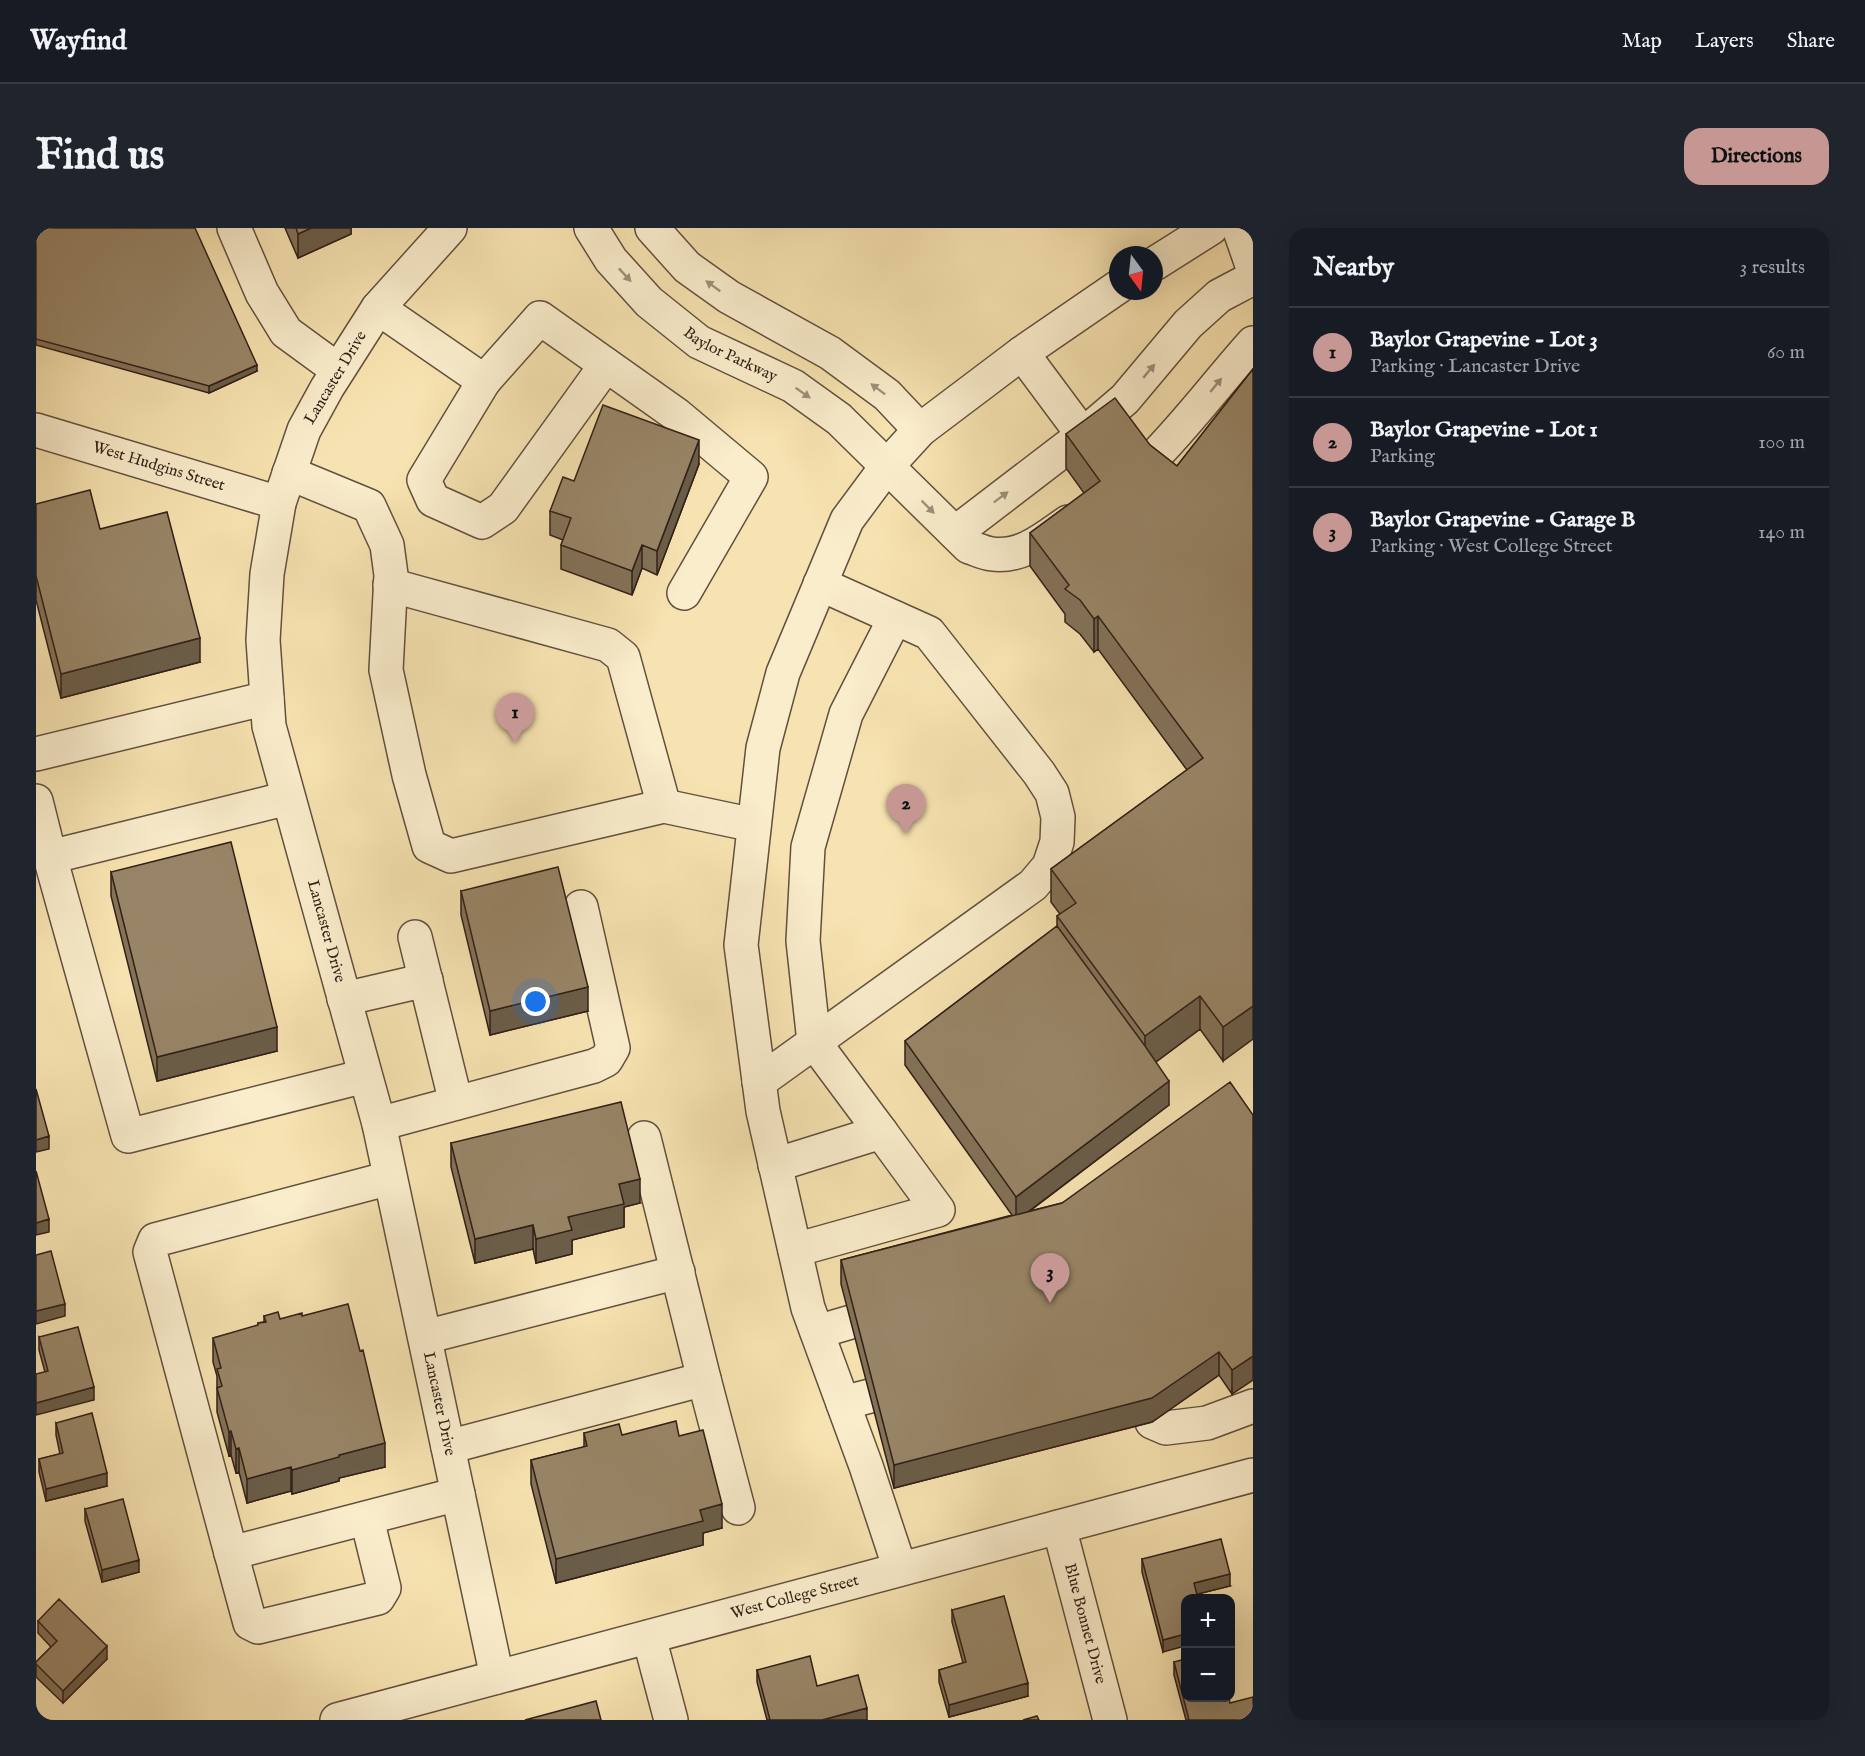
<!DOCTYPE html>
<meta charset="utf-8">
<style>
:root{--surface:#171b24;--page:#20242c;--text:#f1f3f6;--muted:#9ea1a6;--line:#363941;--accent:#c59692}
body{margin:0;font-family:"IM FELL English",serif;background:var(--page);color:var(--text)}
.controls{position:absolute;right:18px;bottom:18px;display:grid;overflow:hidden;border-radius:12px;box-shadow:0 6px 24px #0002}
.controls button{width:54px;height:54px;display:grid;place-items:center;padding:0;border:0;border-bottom:2px solid var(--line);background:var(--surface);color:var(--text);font:30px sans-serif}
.compass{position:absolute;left:1073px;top:18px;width:54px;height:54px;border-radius:50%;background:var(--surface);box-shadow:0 6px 24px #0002;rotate:165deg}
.you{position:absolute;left:500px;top:774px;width:21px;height:21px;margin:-15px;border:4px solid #fff;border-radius:50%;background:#1a73e8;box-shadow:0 0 0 9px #1a73e833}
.badge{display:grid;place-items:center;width:39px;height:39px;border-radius:50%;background:var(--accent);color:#111;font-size:20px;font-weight:700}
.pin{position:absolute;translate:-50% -50px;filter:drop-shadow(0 2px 3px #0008)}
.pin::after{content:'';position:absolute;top:32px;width:21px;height:18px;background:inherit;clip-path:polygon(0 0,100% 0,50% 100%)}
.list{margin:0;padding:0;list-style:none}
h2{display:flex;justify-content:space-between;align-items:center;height:78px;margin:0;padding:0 24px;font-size:26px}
h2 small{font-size:20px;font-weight:400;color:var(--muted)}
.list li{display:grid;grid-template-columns:39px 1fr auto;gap:18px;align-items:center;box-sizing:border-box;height:90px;padding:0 24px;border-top:2px solid var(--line)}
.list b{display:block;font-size:22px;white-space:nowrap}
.list p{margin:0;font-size:20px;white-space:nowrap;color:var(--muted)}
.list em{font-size:20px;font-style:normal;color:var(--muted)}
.map{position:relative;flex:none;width:1217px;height:1492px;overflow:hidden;border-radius:18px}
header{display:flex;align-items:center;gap:36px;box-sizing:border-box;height:84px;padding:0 30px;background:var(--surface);border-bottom:2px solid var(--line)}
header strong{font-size:28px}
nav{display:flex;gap:33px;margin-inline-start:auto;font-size:21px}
.intro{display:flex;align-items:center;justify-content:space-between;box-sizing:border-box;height:144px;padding:0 36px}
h1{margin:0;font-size:42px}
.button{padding:15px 27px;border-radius:18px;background:var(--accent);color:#111;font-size:21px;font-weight:700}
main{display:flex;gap:36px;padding:0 36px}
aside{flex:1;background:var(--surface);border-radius:18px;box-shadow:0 6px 24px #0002}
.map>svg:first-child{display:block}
</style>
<header>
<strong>Wayfind</strong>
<nav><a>Map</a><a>Layers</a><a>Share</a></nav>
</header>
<div class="intro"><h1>Find us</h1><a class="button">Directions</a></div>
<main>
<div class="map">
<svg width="1217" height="1492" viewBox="0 0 1217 1492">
<rect width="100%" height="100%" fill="#f7e3b1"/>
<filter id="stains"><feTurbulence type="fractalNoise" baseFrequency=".00333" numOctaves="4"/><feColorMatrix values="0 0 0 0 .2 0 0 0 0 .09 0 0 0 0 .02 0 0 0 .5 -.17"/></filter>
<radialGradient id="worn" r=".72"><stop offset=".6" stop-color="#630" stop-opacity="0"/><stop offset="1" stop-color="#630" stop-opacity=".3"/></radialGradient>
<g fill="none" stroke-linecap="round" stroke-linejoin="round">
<defs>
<g id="minor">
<path d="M198,0L226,65L250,104L302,142"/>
<path id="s1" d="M414,0L342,80L291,160L268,202L243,275L231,346L227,412L233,498L343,896L461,1449"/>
<path id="s2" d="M555,0L575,32L613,74L663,114L757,158L803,191L933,319C940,321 948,325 956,326C986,330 1009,310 1032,294"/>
<path d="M616,0L651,39L693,69L794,125L851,167L884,202"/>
<path d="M1203,0L1217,40"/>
<path d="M1118,36L1175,0"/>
<path d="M342,80L448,153L504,90L641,187L715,249L648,365"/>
<path d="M986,125L1047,207"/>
<path d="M448,153L388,252L397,272L446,294L467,280L570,137"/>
<path id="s3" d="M0,202L243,275"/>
<path d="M1114,233C1151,196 1182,154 1217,115"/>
<path d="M253,245L333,278L351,317L355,347L350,442L373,547L393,618L415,628L628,578L718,597"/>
<path d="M919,305L1047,207L1089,171L1152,96L1183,68L1217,50"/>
<path d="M354,357L572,417L587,429L628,578"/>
<path d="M0,526L231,470"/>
<path d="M252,570L14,629L92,908L329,848"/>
<path d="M0,573L14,629"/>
<path d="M379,709L420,875"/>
<path d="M308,771L390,752"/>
<path d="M723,854L997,657L1013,638L1021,614L1022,589L1016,565L1003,545L893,405L784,356"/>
<path d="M343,896L558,838L570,832L577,820L545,679"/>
<path d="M845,904L778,814L767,713L772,619L810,486L859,390"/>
<path d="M608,910L668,1151"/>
<path d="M739,937L845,904L902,982L759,1022"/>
<path d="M354,950L119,1012L114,1024L195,1325L422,1266"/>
<path d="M781,1104L815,1094"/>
<path d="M389,1109L642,1044"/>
<path d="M807,1175L834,1168"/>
<path d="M1116,1194L1130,1200L1171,1195L1217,1178"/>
<path d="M412,1219L668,1151L702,1280"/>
<path id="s4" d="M1023,1299L1074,1492"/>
<path d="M195,1325L214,1395L222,1399L342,1370L348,1360L331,1291"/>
<path d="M864,1341L830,1238L772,1080L727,883L705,717L727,520L747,445L811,292L851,238L884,202L986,125L1082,59"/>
<path d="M613,1409L635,1492"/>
<path id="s5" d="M301,1492L1217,1247"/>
</g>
</defs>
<!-- minor casing -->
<use href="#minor" stroke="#62503e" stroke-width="36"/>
<!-- minor -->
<use href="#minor" stroke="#faedcc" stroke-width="33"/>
</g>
<!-- wall -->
<path fill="#837259" stroke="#311f17" stroke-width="1.5" d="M0,0L221,143L173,165L0,117Z
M249,0H315V6L262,30Z
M1217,141L1187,833L1164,801L1120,834L1133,877L994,983L1026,975L1217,887L1196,1166L1183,1147L1116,1194L858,1260L805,1056V1032L976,987L869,837V813L1021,698V688L1024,686L1015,674V641L1151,542L1062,421L1058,424L1044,406L1029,394V386L994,338V305L1048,265L1030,240V206L1114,217L1141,238Z
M663,236L621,347L606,340L596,367L525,341V317L527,312L514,307V283L538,253Z
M0,276L164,434L25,470L0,372Z
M75,644L241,823L121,853L75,668Z
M425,663L552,783L454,807L425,687Z
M415,915L604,975L588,979V999L536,1012V1026L500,1035L497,1021L439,1035L415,939Z
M228,1088L244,1091L266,1088L349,1239L303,1250V1253L256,1266L255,1263L211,1275L203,1244L200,1245L195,1227L193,1228L181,1184V1148L177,1134V1110L222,1098V1095L228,1094Z
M3,1109L58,1172L9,1144L3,1122Z
M20,1195L71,1258L10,1273L3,1244V1231L24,1226L20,1207Z
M548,1205L586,1207L643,1208L686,1300L667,1305V1317L520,1355L495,1256V1232L548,1219Z
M49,1281L103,1344L66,1354L49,1293Z
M1106,1331L1194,1358L1161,1366L1127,1424L1106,1344Z
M916,1382L992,1468L913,1489L903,1454V1442L927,1435L916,1394Z
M2,1393L71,1431L27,1475L0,1449V1434L15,1419L2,1405Z
M1138,1434L1194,1475L1217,1492H1150L1138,1447Z
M721,1442L781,1458L831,1492H731L721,1454Z"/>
<!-- shaded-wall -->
<path fill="#6a5d48" stroke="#311f17" stroke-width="1.5" d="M275,0H315V6L262,30V6Z
M221,137V143L173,165V158Z
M663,212V236L621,347V323Z
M606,317V340L596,367V343Z
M1062,388V421L1058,424V391Z
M164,410V434L25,470V446Z
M552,759V783L454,807V783Z
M1164,768V801L1109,842V808Z
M1217,778V811L1187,833V799Z
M241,799V823L121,853V829Z
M1133,853V877L980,993V969Z
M13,908V921L0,924V912Z
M604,951V975L588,979V999L536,1012V1026L500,1035V1011L583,956Z
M13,991V1004L0,1007V995Z
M497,997V1021L439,1035V1011Z
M29,1076V1088L0,1096V1083Z
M1183,1124V1147L1116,1194L858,1260V1237Z
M1217,1128V1152L1196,1166V1142Z
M58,1159V1172L0,1187V1175Z
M195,1203V1227L193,1228V1204Z
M349,1215V1239L303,1250V1253L256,1266V1242L303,1227Z
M203,1220V1244L200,1245V1221Z
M255,1239V1263L211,1275V1251Z
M71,1245V1258L10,1273V1261Z
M686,1276V1300L667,1305V1317L520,1355V1331L664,1282Z
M103,1332V1344L66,1354V1342Z
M1194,1346V1358L1158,1367V1355Z
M1149,1406V1418L1127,1424V1412Z
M71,1418V1431L27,1475V1463Z
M992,1455V1468L913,1489V1477Z
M831,1480V1492H786Z"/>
<!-- building -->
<path fill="#988567" stroke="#311f17" stroke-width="1.5" d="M0,0H159L221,137L173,158L0,111Z
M260,0H275L262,6Z
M1217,141V778L1187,799L1164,768L1109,808L1021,688L1040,675L1015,641L1167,530L1062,388L1058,391L1044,372L1029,361L1033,357L994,305L1064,253L1030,206L1079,170L1114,217L1141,238Z
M567,177L663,212L621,323L606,317L596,343L525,317L535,290L514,283L527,249L538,253Z
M54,262L64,301L131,284L164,410L25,446L0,348V276Z
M195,614L241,799L121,829L75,644Z
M522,639L552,759L454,783L425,663Z
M1021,698L1109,818L1133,853L980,969L869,813Z
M1194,854L1217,887V1128L1196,1142L1183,1124L1116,1170L858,1237L805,1032L1026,975Z
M0,861L13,908L0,912Z
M585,874L604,951L583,956L588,976L532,989L536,1002L500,1011L497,997L439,1011L415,915Z
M0,943L13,991L0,995Z
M15,1023L29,1076L0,1083V1027Z
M312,1076L324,1123L327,1122L349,1215L303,1227V1229L256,1242L255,1239L211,1251L203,1220L200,1221L195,1203L193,1204L181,1160L186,1158L181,1141L185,1140L177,1110L222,1097V1095L230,1094L228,1088L242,1084L244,1091L266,1085V1088Z
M42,1099L58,1159L0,1175V1146L12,1143L3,1109Z
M56,1185L71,1245L10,1261L3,1231L27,1225L20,1195Z
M640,1193L643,1208L667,1202L686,1276L664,1282L667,1293L520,1331L495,1232L551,1218L548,1205L583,1196L586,1207Z
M87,1271L103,1332L66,1342L49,1281Z
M1185,1311L1194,1346L1158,1355L1162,1371H1149V1406L1127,1412L1106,1331Z
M968,1368L992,1455L913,1477L903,1442L930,1434L916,1382Z
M23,1371L71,1418L27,1463L0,1436V1434L21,1413L2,1393Z
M774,1428L781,1458L822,1447L831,1480L786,1492H734L721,1442Z
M1149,1431V1470H1193L1194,1475L1217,1469V1492H1153L1138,1434Z
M560,1473L565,1492H489Z
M1001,1488L1003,1492H987Z"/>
<!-- one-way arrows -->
<defs><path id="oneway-solid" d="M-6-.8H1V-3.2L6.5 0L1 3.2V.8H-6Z" transform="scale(1.5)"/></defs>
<g fill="#a0907b">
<use href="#oneway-solid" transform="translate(589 47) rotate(47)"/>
<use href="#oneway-solid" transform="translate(677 58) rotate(-144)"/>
<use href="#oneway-solid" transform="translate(1113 143) rotate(-50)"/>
<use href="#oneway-solid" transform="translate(1180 157) rotate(-51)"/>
<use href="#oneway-solid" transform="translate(842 161) rotate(-143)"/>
<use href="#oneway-solid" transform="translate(767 165) rotate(35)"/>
<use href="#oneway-solid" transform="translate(965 269) rotate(-37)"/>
<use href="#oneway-solid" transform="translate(892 279) rotate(45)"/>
</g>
<g text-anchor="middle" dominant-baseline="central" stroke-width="4.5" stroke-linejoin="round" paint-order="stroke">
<!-- street labels -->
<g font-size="16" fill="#311f17" stroke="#faedcc">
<text stroke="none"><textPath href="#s2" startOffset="192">Baylor Parkway</textPath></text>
<text transform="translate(300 150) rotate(-59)">Lancaster Drive</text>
<text stroke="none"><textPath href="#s3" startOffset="128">West Hudgins Street</textPath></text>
<text stroke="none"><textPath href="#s1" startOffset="765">Lancaster Drive</textPath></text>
<text stroke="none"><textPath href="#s1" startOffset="1251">Lancaster Drive</textPath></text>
<text stroke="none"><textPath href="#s5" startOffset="474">West College Street</textPath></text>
<text stroke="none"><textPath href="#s4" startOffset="100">Blue Bonnet Drive</textPath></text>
</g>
</g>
<rect width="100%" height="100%" filter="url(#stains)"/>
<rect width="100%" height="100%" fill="url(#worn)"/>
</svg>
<div class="controls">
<button>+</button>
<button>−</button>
</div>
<svg class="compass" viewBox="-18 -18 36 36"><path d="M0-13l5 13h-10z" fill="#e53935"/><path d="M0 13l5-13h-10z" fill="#9ea1a6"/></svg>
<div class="you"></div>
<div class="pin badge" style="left:479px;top:515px">1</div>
<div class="pin badge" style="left:870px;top:606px">2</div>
<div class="pin badge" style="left:1014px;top:1075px">3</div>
</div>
<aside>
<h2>Nearby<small>3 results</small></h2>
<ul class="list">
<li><span class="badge">1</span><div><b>Baylor Grapevine - Lot 3</b><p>Parking · Lancaster Drive</p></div><em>60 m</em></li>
<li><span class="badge">2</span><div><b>Baylor Grapevine - Lot 1</b><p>Parking</p></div><em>100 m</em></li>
<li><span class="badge">3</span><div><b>Baylor Grapevine - Garage B</b><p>Parking · West College Street</p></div><em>140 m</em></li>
</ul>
</aside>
</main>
